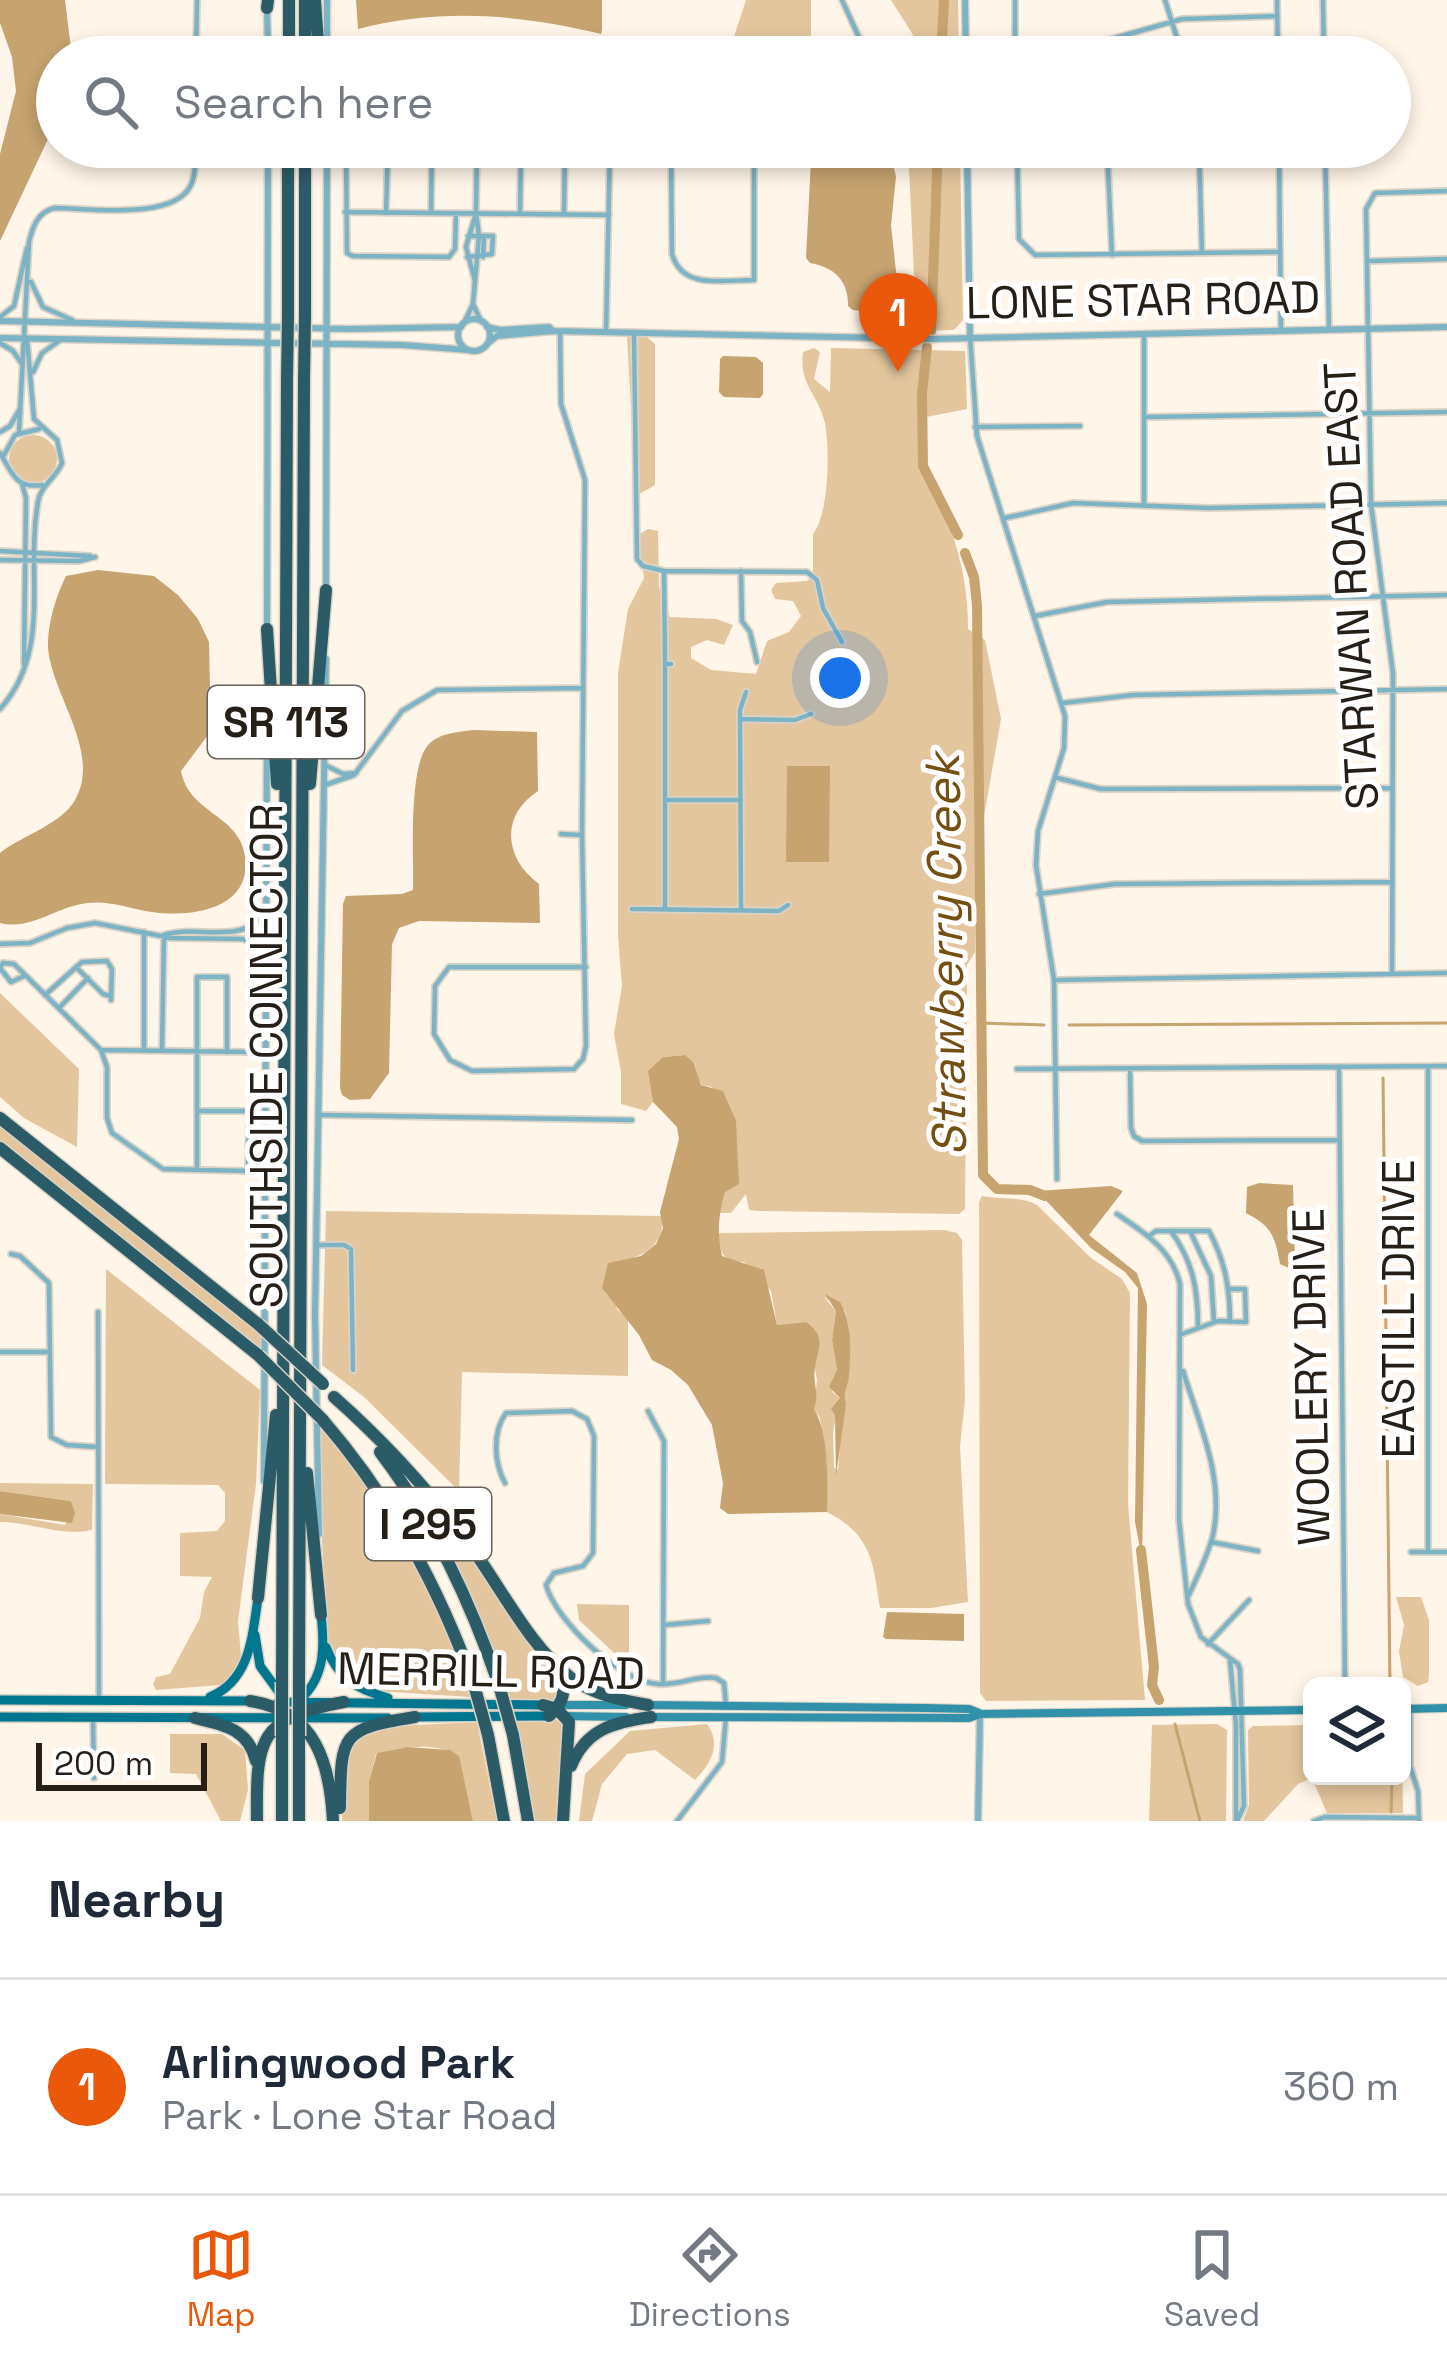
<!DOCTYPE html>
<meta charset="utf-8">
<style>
:root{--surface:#fff;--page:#f6f6f7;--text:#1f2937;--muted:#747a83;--line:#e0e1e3;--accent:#ea580c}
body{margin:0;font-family:"Space Grotesk",sans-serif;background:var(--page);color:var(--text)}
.controls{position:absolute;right:36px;bottom:36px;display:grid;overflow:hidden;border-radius:18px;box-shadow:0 6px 18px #0003}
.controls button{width:108px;height:108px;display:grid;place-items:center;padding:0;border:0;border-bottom:3px solid var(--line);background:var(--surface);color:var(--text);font:60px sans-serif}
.scale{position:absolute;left:36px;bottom:30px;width:171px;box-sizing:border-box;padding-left:12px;border:6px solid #251f17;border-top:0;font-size:33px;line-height:42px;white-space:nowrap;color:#251f17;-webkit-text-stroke:9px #fff;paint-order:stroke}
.you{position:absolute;left:840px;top:678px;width:42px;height:42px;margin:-30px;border:9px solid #fff;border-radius:50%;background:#1a73e8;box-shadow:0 0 0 18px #1a73e833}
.badge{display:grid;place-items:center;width:78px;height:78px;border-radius:50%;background:var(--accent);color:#fff;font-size:39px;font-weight:700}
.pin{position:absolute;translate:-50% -99px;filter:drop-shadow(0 3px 6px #0008)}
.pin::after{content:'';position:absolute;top:63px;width:42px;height:36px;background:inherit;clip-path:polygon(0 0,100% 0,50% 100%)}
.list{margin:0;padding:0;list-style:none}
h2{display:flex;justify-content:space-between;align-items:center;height:156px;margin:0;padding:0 48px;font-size:51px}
h2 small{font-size:39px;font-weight:400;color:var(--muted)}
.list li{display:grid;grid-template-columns:78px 1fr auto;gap:36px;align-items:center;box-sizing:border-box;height:216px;padding:0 48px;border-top:3px solid var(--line)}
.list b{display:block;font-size:45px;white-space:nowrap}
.list p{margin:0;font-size:39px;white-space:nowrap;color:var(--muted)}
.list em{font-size:39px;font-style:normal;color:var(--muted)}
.icon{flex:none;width:66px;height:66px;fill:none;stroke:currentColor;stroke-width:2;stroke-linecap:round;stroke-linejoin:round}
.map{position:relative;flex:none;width:1447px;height:1821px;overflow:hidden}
.search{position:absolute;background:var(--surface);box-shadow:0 6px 18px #0003;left:36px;right:36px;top:36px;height:132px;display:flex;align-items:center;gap:30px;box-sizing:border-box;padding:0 42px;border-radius:66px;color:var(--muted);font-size:45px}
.sheet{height:372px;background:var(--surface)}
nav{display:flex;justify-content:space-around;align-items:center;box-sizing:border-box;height:168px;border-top:3px solid var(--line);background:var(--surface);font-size:33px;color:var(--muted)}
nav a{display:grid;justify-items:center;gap:6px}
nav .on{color:var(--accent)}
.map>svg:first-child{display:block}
</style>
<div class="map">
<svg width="1447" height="1821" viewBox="0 0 1447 1821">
<rect width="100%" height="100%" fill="#fff5e8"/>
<!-- green -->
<path fill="#e3c69d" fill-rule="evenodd" d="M746,0H811V45L732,43Z
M891,0H958L959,57H913V35Z
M908,147H960L963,320L954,330L921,331L919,322L925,308L914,274Z
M627,336L647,337L655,344V485L636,496Z
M814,348L820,352L814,379L830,392L831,348L965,351L967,409L921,418C921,434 917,451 921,466C926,488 943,506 950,527C962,562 968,592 968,629L985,640L1001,719L975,868V952L967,965L965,1209L959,1214L759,1211L749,1210L746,1194L731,1213H719L725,1192L712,1087L702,1085L684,1055L663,1057L649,1071L653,1102L646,1111L621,1104V1072L614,1034L622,986L618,936V673L628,609L644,578L638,535L648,529L658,531L659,587L670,617L716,619L733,625L724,645L707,640L691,647V658L711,670L756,674L767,641L789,632L801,616L793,601L775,599L771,590L776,583L807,581L813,576V534C829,514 830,450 825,423C818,393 799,386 803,352Z
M9 459a24 24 0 1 1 48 0a24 24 0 1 1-48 0Z
M0,993L79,1069L77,1147L24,1118L0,1097Z
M0,1123L262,1334L261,1351L0,1143Z
M982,1196C1000,1200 1023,1196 1037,1205L1091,1258L1122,1279L1130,1293L1128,1504L1145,1700L986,1701L980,1693L979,1202Z
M326,1211L663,1216C663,1251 638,1259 608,1263L617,1309L628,1319V1376L462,1372L459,1491L364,1397L322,1365Z
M944,1230L957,1233L962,1240L965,1400L960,1446L968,1602L931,1608H880C873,1562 872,1535 827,1512V1463L820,1418L814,1409L817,1380L806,1322L777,1325L771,1291L744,1262C722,1261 721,1254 717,1233ZM824,1297L845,1311L849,1330L838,1470L834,1468L833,1431L840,1398L832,1392L837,1370L832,1340L836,1311Z
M106,1269L260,1390L256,1484L238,1621L241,1656L234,1675L221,1685L156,1690L153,1684L156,1677L170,1674L200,1618L204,1592L212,1577L180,1576V1533L217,1531L225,1521V1493L218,1485L105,1484Z
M321,1426C387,1507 442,1595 470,1697L377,1691L354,1683L341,1671L328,1643L320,1507Z
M396,1465C460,1529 510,1608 560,1682L558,1702L511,1701C485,1615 446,1540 396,1465Z
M0,1483L93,1484L92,1530C62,1537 31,1522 0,1522V1514L65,1525L71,1501L0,1491Z
M1396,1597H1421L1429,1620V1675L1428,1682L1418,1686L1403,1677L1399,1651L1404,1625Z
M577,1604L629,1605V1667L579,1620Z
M516,1720H563L561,1821H535Z
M477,1722L497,1821H473L458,1756C435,1741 402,1747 376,1754L369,1781V1821H342L344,1760L355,1737L377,1727Z
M707,1724C722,1744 711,1764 695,1780L655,1750L627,1754L602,1784L592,1821H579L585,1774L630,1731Z
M1217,1724L1227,1730L1226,1821H1149L1152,1725Z
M1312,1725V1776H1402V1756L1403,1813H1327L1312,1778L1298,1784L1264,1821H1243L1249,1805L1248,1730L1253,1726Z
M170,1734H222L245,1750L248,1790L240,1821H221L196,1774L170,1773Z"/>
<!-- water -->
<path fill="#c7a370" d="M0,0H65L72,57H57V120L0,241V154L16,91L12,57L0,23Z
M356,0H602V30L601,34C519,14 440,8 358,29Z
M856,147L892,159L896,177L891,225L900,308L894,314L853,310L848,306C849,281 834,267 810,263L806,258L811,160L825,149Z
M723,356L756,357L763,363V394L760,398L724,397L719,392L720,359Z
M98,570L154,576L178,595L198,619L209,642L211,731L181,771C189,814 239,814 245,856C253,909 192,918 152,912C131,909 109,900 88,903C56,906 32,931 0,923V853C21,836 62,824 75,800C102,752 52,696 48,648C47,625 56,596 66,576Z
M474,730L537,732L538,791C500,816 504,858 539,884L540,923L419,921L399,928L392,944L389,1073L370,1099L350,1100L342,1095L340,1088L343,904L346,896L402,894L413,890C414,857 408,768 428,745C439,733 458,732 474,730Z
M787,766H830L829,862H786Z
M685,1055L693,1062L701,1085L723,1091L736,1121L739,1184L725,1192C718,1215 717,1233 722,1256L764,1270L777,1325L806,1322C827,1337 818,1348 815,1368C812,1382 820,1393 814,1409C829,1433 828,1483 827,1512L728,1514L720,1508L723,1483L712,1425L688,1385L671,1370L652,1360L639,1335L602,1288L608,1263L641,1256L656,1244L663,1228L660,1212L679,1139L677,1127L653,1102L648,1071L663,1057Z
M1259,1183L1293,1185L1295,1260L1289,1268L1280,1264C1275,1235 1271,1226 1246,1213L1247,1187Z
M1111,1186L1123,1191L1089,1235L1137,1273L1147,1304L1142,1559L1135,1522L1138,1288L1125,1272L1091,1248L1037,1191Z
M825,1294L840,1302C852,1324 851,1350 849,1375C848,1388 842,1392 846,1404L836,1476L835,1415L831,1409L840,1398L829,1387L837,1370L832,1340L836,1311Z
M0,1491L71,1501L75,1513L72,1523L0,1514Z
M887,1612L964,1614V1641L886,1639L883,1637Z
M408,1747L450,1750L459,1756L473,1821H369V1781L377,1753Z"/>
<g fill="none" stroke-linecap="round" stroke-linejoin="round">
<!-- stream -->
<path stroke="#c7a370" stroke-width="3" d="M981,1023L1044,1025
M1069,1025L1447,1023
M1383,1078L1390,1686
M1175,1724L1200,1821
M1391,1812L1392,1776"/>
<!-- river -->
<path stroke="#c7a370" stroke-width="10" d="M941,57L944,0
M931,331L938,147
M927,347L922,393L923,466L958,535
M965,553L974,577L977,605L983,1175L997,1189L1030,1190L1045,1196
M1141,1550L1154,1667L1152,1685L1159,1700"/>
<defs>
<path id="minor" d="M842,0L868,57
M1015,0V57
M1165,0L1183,57
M1277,0L1278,57
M1323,0L1324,57
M1015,52L1083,47L1182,19L1277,16
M196,57L197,0
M669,57V50
M346,147L347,253L353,256L449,257L455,249L456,213
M671,147L672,254C682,290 723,280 754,280V147
M1017,147L1019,239L1035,255L1280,252
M1107,147L1112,255
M1199,147L1202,253
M1279,147L1281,330
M1325,147L1329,327
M345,212L609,215
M386,213L388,147
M431,213L432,147
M476,213L479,236L475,281L466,247Z
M476,213L477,147
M520,213L521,147
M564,214L565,147
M467,257L492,254L493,236H468
M483,257L484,236
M1369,261L1447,259
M31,282L43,307L72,320
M473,304L481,321
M0,317L14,306L27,248
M463,325L473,304L475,281
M560,331L561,404L585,480L582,835L586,1046L583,1059L574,1069L472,1071L450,1060L434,1034L435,986L449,967H586
M606,331L610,147
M634,332L637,559L643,566L664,571L807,572L817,580L823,608L842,642
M1144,334V506
M970,336L977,436L1065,716L1064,748L1038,831L1036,865L1054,980L1057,1179
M0,343L13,351L22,364
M33,372L42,353L59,341
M1146,417L1447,412
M975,427L1080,426
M0,432L10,426L20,409
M19,432L29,242C33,226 37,213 54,208C89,208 174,221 191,185C196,174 195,160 195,147
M0,453C12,472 15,489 42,485
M4,455L15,435L39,429
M22,484L26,498L24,664
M1005,518L1073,503L1208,508L1447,503
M0,551L90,556
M0,560L80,561L95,557
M664,571L665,664H671
M741,571L742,621L750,632L757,662
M1035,616L1107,602L1447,595
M665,664V909
M1063,703L1133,695L1447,689
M0,709C53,650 25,574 38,502C40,486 56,478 62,463L57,440L34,419L27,339
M740,719L795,720L811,714
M325,765L343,774L356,773
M1058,778L1101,789L1392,788
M325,785L354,775L402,711L437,690L582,688
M668,800H741
M561,834L582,835
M1039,894L1115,884L1392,882
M632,909L779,911L788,905
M741,910L740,710L746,692
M164,935C196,924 243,946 264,913
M0,944L30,943L67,928L95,923L171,938L243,939L257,946L263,955
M76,967L103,994L111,996
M1392,974L1393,674L1371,504L1366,209L1375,193L1447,191
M24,976L11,982L0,968L3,963L14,964L101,1050L107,1067V1118L112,1133L163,1169L248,1171L249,1111H197
M1057,980L1447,973
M45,995L82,962L107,961L112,969L111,1000
M59,1008L88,978
M162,1049L164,935
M101,1050L252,1052
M144,1050V932
M1339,1067L1345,1686
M1428,1067V1552
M1017,1069L1447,1066
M1130,1069L1131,1128L1134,1136L1142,1141L1339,1140
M320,1115L632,1120
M197,1170V977H227V1052
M1117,1214C1145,1233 1172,1250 1180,1284L1179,1520L1188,1604L1201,1637L1238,1664L1240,1670L1244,1806L1237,1821
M1171,1231C1193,1262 1198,1289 1198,1327
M1190,1231L1211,1276L1214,1322
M1149,1236L1156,1231H1209C1225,1261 1230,1288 1230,1322
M317,1245H344L351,1249L353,1370
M11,1254L20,1256L49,1283L51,1437L67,1445L98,1447
M98,1312L99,1700
M1182,1334L1218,1321L1246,1322L1245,1289H1229
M0,1352H49
M1183,1371C1199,1423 1225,1479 1213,1535C1208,1556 1197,1576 1189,1595
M648,1411L664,1441L663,1683
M505,1483C494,1463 492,1432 506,1413L572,1411L587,1419L594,1436L593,1553L583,1566L554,1573L546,1585C556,1621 620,1682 658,1684C678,1686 697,1675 716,1678L724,1683L726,1706
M1211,1542L1258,1551
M1411,1552H1447
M664,1625L708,1621
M1208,1644L1249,1600
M1230,1661L1236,1724V1821
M1410,1708V1766L1418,1791L1419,1821
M93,1718L94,1778
M677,1821L722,1762L726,1717
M1314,1821L1325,1817L1419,1818"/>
<path id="tertiary" d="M965,0L966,57
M267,10L268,57
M327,57V0
M967,147L970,336
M458 335a16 16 0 1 1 32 0a16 16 0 1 1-32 0Z
M0,321L350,329L461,327
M487,327L500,330L549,327L553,331L497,336L488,343
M553,331L932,339L1447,327
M0,338L403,345L468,350
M326,592L327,147
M267,629L268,147
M264,1481L267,708
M319,1534L315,1315L326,659
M978,1821L980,1714"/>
<path id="secondary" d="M557,1705H626
M647,1705L925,1708L969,1709L979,1713
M1402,1709L1447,1708
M563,1716L626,1717
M647,1717L969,1718L980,1714L1312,1710"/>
<path id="primary" d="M255,1635L260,1666L284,1699
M326,1647C338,1679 357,1689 388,1698
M210,1697C250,1680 252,1638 258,1598
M0,1700L256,1701
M278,1702L543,1705
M296,1703C325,1680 325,1649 321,1615
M0,1717L388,1718
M410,1717L549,1716"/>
<path id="motorway" d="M315,0L319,57
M267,8L268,0
M289,57V0
M305,57V0
M288,316V147
M305,316V147
M267,629L277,784
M310,784L326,590
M0,1118L258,1324
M0,1148L258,1355
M334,1397C386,1443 435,1497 476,1554C505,1595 531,1647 571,1678C595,1695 620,1700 648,1705
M322,1419C391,1499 438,1585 474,1685
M380,1452C434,1523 470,1601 499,1685
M307,1473L321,1615
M258,1598L276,1415
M282,1682L287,379
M299,1682L304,379
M250,1701C316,1711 330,1764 333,1821
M543,1705L557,1709L569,1722L563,1821
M549,1716C565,1702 567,1690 557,1671
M195,1718C225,1725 248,1729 256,1761
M488,1735L504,1821
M513,1735L528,1821
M299,1736V1821
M571,1766C586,1729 614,1722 651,1717
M340,1808C341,1734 340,1729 415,1717
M257,1821C256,1739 258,1718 344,1702
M282,1821V1736"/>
</defs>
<!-- minor casing -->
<use href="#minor" stroke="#dcd3c7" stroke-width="8"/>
<!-- tertiary casing -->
<use href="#tertiary" stroke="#dcd3c7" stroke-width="9"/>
<!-- secondary casing -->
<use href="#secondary" stroke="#dcd3c7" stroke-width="10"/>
<!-- primary casing -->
<use href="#primary" stroke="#dcd3c7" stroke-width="12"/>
<!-- motorway casing -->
<use href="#motorway" stroke="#dcd3c7" stroke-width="15"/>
<!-- minor -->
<use href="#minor" stroke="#7cb3c5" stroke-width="4.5"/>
<!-- tertiary -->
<use href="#tertiary" stroke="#7cb3c5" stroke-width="6"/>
<!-- secondary -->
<use href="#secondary" stroke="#3191ab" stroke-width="8"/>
<!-- primary -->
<use href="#primary" stroke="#00768f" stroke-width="9"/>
<!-- motorway -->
<use href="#motorway" stroke="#2c5b68" stroke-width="12"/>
<defs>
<path id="motorway-bridge" d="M287,379L288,316
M304,379L305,316
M258,1324L323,1384
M258,1355L322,1419
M474,1685L488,1735
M499,1685L513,1735
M282,1736V1682
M299,1736V1682"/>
</defs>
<!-- motorway-bridge casing -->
<use href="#motorway-bridge" stroke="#dcd3c7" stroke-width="15" stroke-linecap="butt"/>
<!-- motorway-bridge -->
<use href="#motorway-bridge" stroke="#2c5b68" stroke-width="12"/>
</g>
<g text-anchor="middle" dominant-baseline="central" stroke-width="10" stroke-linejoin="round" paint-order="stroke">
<!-- shield labels -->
<g fill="#fff" stroke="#66625d" stroke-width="3">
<rect x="208" y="686" width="156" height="72" rx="9"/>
<rect x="365" y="1488" width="126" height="72" rx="9"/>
</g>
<g font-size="42" font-weight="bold" fill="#251f17">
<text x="286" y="722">SR 113</text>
<text x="428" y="1524">I 295</text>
</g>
<!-- street labels -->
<g font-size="45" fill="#251f17" stroke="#fff">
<text transform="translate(1143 300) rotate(-1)">LONE STAR ROAD</text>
<text transform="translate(1351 586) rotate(-93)">STARWAN ROAD EAST</text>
<text transform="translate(266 1056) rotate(-90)">SOUTHSIDE CONNECTOR</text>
<text transform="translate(1398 1309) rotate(-90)">EASTILL DRIVE</text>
<text transform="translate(1311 1377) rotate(-91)">WOOLERY DRIVE</text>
<text transform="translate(491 1671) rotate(1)">MERRILL ROAD</text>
</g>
<!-- water labels -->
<g font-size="48" font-style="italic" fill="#735012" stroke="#fff">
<text transform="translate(946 955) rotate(-91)">Strawberry Creek</text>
</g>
</g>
</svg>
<div class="controls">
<button><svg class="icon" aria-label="layers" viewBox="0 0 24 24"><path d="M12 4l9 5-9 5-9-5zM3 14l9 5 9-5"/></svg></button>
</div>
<div class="scale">200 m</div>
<div class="you"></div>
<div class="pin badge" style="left:898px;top:372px">1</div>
<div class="search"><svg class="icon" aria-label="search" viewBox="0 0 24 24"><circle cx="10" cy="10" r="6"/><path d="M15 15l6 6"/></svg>Search here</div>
</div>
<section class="sheet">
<h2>Nearby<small></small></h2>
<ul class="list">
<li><span class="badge">1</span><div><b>Arlingwood Park</b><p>Park · Lone Star Road</p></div><em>360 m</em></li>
</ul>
</section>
<nav>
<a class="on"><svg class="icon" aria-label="map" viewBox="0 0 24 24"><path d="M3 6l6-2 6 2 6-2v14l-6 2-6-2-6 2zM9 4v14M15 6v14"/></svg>Map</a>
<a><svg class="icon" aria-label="directions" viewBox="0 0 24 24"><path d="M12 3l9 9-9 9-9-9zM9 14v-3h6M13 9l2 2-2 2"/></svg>Directions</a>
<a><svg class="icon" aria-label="saved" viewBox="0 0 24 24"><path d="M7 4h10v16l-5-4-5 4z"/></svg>Saved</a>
</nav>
